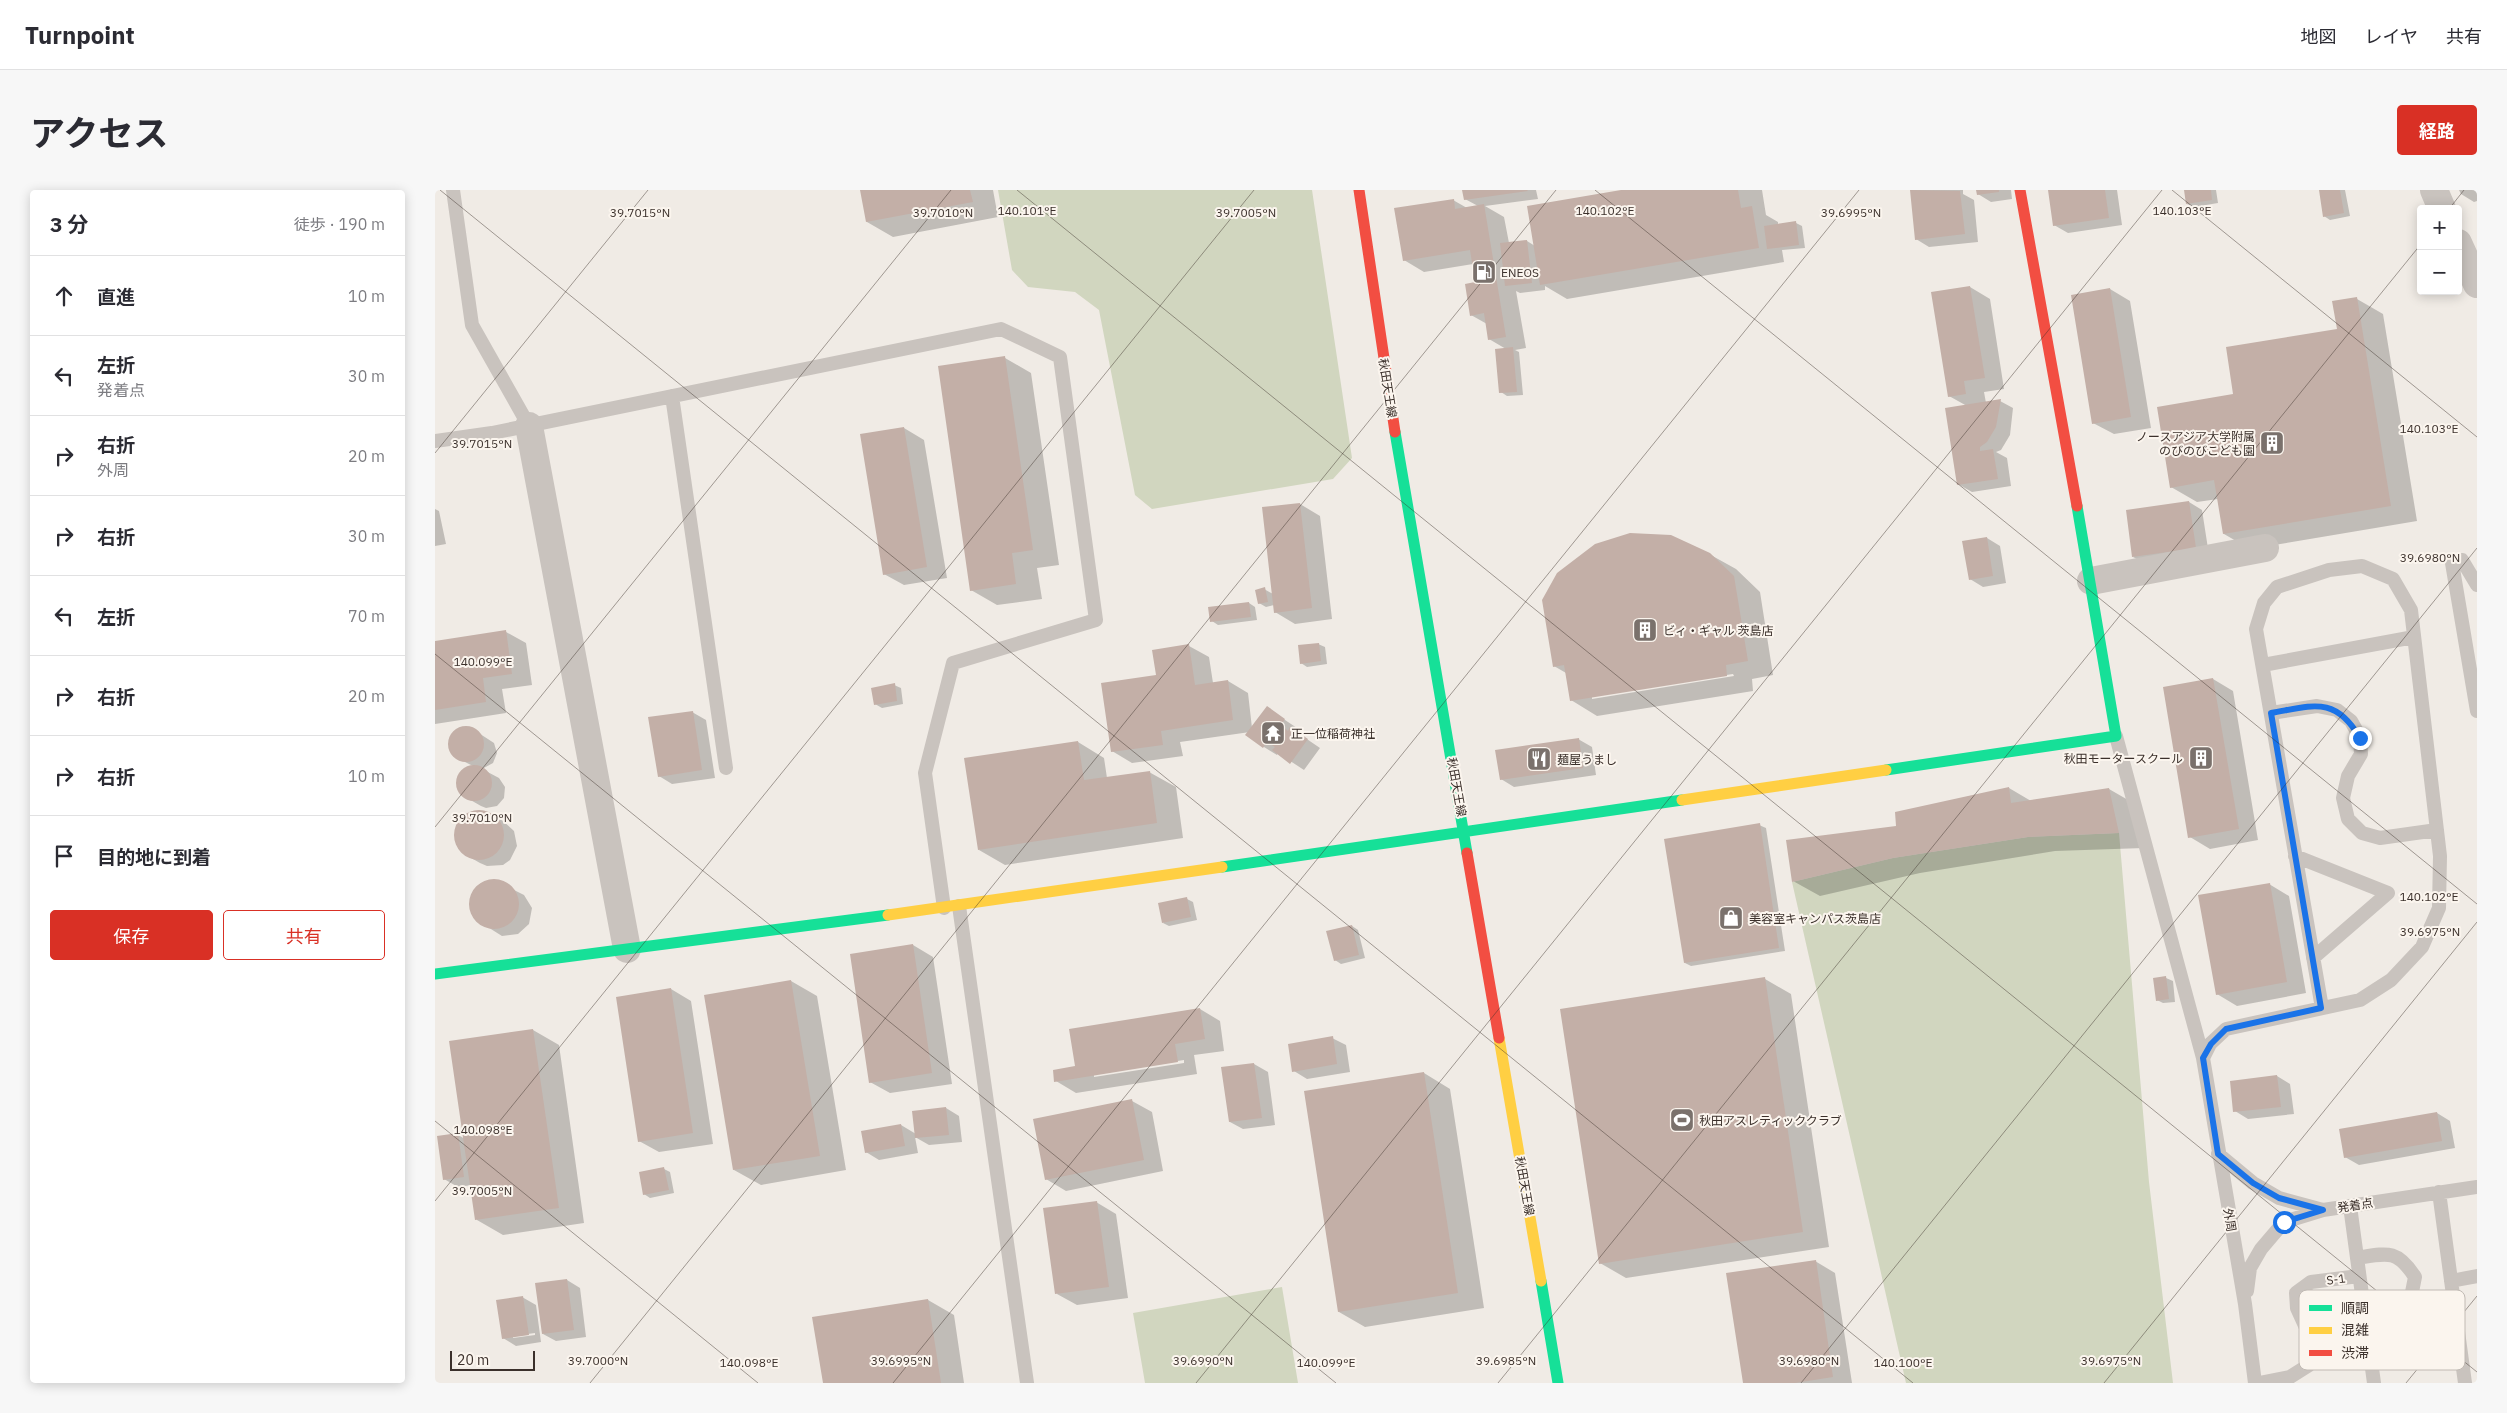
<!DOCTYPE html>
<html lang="ja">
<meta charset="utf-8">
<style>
:root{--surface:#fff;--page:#f7f7f7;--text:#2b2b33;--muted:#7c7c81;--line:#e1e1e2;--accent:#d93025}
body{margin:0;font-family:"IBM Plex Sans","Noto Sans JP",sans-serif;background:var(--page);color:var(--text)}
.controls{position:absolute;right:15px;top:15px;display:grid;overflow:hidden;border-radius:5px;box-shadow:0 2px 12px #0003}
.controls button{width:45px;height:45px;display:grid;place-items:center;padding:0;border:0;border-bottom:1px solid var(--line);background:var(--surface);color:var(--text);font:25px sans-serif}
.scale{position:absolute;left:15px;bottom:12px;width:85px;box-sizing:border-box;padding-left:5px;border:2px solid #3b302b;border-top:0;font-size:14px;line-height:18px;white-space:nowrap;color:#3b302b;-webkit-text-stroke:4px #fbf5ee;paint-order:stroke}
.stop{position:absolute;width:15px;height:15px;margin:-11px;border:4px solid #1a73e8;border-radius:50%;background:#fff}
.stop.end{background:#1a73e8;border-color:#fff;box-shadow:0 1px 5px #0008}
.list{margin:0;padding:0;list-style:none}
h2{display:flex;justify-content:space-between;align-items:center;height:65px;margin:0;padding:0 20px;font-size:21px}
h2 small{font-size:16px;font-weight:400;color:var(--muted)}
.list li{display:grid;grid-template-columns:32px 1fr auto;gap:15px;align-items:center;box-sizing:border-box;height:80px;padding:0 20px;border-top:1px solid var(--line)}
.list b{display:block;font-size:19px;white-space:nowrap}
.list p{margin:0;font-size:16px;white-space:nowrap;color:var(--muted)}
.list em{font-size:16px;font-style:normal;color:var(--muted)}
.actions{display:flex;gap:10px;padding:15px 20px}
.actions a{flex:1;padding:11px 0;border:1px solid var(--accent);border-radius:5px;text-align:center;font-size:18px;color:var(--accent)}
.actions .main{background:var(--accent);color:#fff}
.icon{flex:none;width:28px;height:28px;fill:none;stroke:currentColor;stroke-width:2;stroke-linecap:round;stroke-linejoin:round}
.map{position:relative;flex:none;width:2042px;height:1193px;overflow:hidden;border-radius:5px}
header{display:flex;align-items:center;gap:30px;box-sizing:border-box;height:70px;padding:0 25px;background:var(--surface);border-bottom:1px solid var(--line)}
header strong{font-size:24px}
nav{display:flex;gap:28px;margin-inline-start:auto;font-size:18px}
.intro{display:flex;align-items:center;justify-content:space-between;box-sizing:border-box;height:120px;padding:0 30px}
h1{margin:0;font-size:35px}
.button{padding:12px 22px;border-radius:5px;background:var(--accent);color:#fff;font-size:18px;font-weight:700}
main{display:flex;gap:30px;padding:0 30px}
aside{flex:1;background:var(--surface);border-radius:5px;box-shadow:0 2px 12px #0003}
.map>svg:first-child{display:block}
</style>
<header>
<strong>Turnpoint</strong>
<nav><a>地図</a><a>レイヤ</a><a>共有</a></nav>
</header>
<div class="intro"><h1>アクセス</h1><a class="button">経路</a></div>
<main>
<aside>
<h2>3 分<small>徒歩 · 190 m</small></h2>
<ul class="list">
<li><svg class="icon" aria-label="ahead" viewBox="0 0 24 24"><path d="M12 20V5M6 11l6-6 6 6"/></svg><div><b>直進</b></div><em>10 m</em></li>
<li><svg class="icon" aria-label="left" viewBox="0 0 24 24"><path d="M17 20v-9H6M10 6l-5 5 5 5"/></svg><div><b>左折</b><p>発着点</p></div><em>30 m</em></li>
<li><svg class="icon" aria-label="right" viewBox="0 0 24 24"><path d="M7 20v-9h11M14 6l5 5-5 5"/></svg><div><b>右折</b><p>外周</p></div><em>20 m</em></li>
<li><svg class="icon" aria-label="right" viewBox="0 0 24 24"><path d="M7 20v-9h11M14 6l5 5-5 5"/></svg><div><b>右折</b></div><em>30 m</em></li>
<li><svg class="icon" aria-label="left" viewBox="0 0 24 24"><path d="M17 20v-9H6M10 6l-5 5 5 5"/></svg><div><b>左折</b></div><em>70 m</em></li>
<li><svg class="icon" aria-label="right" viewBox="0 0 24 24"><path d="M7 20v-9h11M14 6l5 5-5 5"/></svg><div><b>右折</b></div><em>20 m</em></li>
<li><svg class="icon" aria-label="right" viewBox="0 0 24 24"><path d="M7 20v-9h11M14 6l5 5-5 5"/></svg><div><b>右折</b></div><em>10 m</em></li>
<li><svg class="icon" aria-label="arrive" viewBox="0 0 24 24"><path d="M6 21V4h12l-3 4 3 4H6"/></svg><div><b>目的地に到着</b></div></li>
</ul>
<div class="actions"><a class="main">保存</a><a>共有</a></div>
</aside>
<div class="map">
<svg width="2042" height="1193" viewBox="0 0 2042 1193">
<rect width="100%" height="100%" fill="#f0ebe5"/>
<!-- green -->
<path fill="#d1d6bf" d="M563,0H877L917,268L898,289L717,319L700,305L664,120L640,102L593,97L577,80Z
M1684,643L1714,992L1738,1193H1471L1357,692L1458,668L1593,647Z
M847,1097L863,1193H710L698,1123Z"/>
<!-- shadow -->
<path fill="#0003" fill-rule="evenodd" d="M426,0H558L563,27L458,47L432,32Z
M1029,0H1101L1103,9L1050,16L1069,27L1074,53L1092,51L1100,56L1194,0H1327L1331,25L1343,32V35L1361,33L1367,36L1370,58L1347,60L1349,72L1132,109L1110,96V100L1085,103L1081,101L1091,158L1080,160L1084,162L1088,205L1072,206L1066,202L1071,159L1054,149L1052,134L1036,125L1041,93L1038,74L989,82L969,70L1018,10L1032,18L1043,16L1030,9Z
M1476,0H1528V4L1539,10L1543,52L1494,57L1481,49Z
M1542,0H1576L1577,9L1556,12L1543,4Z
M1615,0H1682L1687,35L1633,43L1619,35Z
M1750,0H1781L1783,13L1759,17L1752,14Z
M1885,0H1910L1915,26L1895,30L1889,26Z
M2024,0H2042V11L2039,12L2026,4Z
M1535,97L1555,109L1569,199L1549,202L1551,213L1565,211L1578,218L1575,245L1566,260L1561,262L1572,268L1576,296L1537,302L1523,294L1532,216L1514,206Z
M1675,99L1695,111L1716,238L1679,244L1658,233Z
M1922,109L1948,124L1982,331L1815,359L1789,344L1783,309L1762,312L1736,297L1800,205L1903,140Z
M570,168L596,183L624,375L602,378L607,409L562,415L536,400Z
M469,238L489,250L512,388L469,395L449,384Z
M1754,312L1767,320L1774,365L1712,374L1698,367Z
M865,314L885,326L897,429L860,434L840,422L839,415L831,417L824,413L829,399L838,404Z
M0,319L4,321L11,354L0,356Z
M1552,348L1565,356L1571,393L1548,397L1535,389Z
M1274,364L1301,379L1325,402L1338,485L1317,489L1318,501L1162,526L1136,510L1131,483L1119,476ZM1298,484L1299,486L1157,509V506Z
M814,413L820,417L822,430L783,435L777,431Z
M71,442L91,453L97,495L67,499L71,523L0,534V453Z
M883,454L890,457L892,474L872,477L866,473Z
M754,456L774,467L778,493L793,491L813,503L817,538L832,518L862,538L860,541L885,558L869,580L843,563L842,565L829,557L815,542L745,552L748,566L697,573L677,561L722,486Z
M1778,489L1798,501L1823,650L1775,659L1755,647Z
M459,495L466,498L468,514L447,518L440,514Z
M257,522L271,530L280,588L237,594L224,586Z
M31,538H36L59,553L62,563L58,573L47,579L64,588L70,597L69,608L62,616L51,618L46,616L32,608L24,600L25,584L34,577H40L18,566L14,555V550L21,541Z
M1143,549L1157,557L1161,585L1079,597L1066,589Z
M643,552L669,568L672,588L714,582L741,597L748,648L570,675L544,660Z
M1574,598L1596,611L1674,599L1700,614L1709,658L1620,661L1485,683L1385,706L1358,691L1462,637Z
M38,621L54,623L68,631L79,641L82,656L75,670L68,675L52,676L45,673L31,665L22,653V637L31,624Z
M1324,635L1331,638L1350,761L1256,776L1250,773Z
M53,691H61L89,705L97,718L94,734L83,744L67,746L40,729L35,714L40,699Z
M1834,694L1854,706L1871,803L1802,816L1782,804Z
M752,709L758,712L762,730L734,736L728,733Z
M917,736L923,740L930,768L906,774L900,770Z
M478,755L498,767L517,894L455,903L435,892Z
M1731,788L1738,791L1740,812L1728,813L1722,810Z
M1330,789L1356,804L1394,1057L1191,1088L1165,1073Z
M356,791L382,806L411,980L326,995L299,980Z
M236,799L256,811L278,954L224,962L204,951Z
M765,819L785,831L789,861L759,865L762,884L641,903L621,891ZM749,870V873L659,887V884Z
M98,840L124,855L149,1033L68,1045L42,1030L37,995L23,997L9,989L23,945L30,949Z
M897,848L911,855L915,882L872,889L859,881Z
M819,874L833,882L840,935L808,939L795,932L787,879Z
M989,883L1015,899L1049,1118L930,1137L904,1122Z
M1842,886L1855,894L1859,924L1813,929L1800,921Z
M697,911L717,922L728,981L631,1001L611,989Z
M511,918L524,926L527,952L494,955L480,947L483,963L444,970L431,962L466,935L481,944Z
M2002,923L2015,931L2020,958L1924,975L1910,967Z
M229,979L235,982L239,1003L215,1008L209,1004Z
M661,1012L681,1024L693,1108L642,1115L622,1104Z
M1380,1071L1400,1083L1417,1193H1309L1293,1084Z
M132,1090L145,1098L151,1147L121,1151L108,1144Z
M87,1107L101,1115L106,1152L81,1156L68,1148ZM100,1143V1145L78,1148V1146Z
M493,1110L519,1125L529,1193H389L379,1128Z"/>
<!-- building -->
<path fill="#c3afa7" d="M425,0H535L538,12L431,32Z
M1027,0H1092L1093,1L1029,10Z
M1186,0H1303L1306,18L1317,16L1324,58L1105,95L1092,16Z
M1475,0L1525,1L1530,44L1480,50Z
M1541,0H1564V2L1542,5Z
M1613,0H1670L1674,28L1618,36Z
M1749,0H1776L1777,10L1751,14Z
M1884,0H1905L1909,23L1888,27Z
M1019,9L1020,19L1049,14L1071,147L1053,150L1049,123L1035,126L1030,94L1040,92L1035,60L968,71L959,18Z
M1361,31L1364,55L1332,59L1329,36Z
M1092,50L1097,93L1070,96L1065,53Z
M1535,96L1550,188L1529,191L1531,204L1513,207L1496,102Z
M1675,98L1696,227L1657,234L1636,105Z
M1922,107L1956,316L1788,344L1779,290L1735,298L1722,217L1798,204L1791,157L1902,139L1897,111Z
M1078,157L1082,202L1064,203L1060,159Z
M570,166L598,360L577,363L581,394L535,401L503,176Z
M1566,209L1561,237L1552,252L1545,257V261L1558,259L1563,289L1522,295L1510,218Z
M469,237L492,377L448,385L425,244Z
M1754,311L1761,358L1697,367L1691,320Z
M865,313L877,418L839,423L827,317Z
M1195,343L1236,345L1275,363L1299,386L1313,471L1291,475L1292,486L1135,511L1129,475L1118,477L1107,410L1122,383L1160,354Z
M1552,347L1558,386L1534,390L1527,351Z
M830,397L833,412L823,414L820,400Z
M814,412L816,427L775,432L773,417Z
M71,440L77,484L48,488L51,512L0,520V451Z
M884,453L886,471L865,474L863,455Z
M754,454L760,495L793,490L798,530L726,541L728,555L676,562L666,493L721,485L717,460Z
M1778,488L1804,639L1753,648L1728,497Z
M460,493L462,511L439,515L436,498Z
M832,516L850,529L846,535L853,541L855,537L873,549L855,574L837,560L840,557L832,552L828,558L810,545Z
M258,521L267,580L223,587L213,527Z
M13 554a18 18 0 1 1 36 0a18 18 0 1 1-36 0Z
M1144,548L1148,578L1065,590L1060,560Z
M643,551L649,590L715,581L722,633L543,660L529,568Z
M21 593a18 18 0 1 1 36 0a18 18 0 1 1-36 0Z
M1574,597L1576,613L1674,598L1684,643L1593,647L1458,668L1357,692L1351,650L1461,636L1460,622Z
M19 645a25 25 0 1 1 50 0a25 25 0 1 1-50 0Z
M1325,633L1344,758L1249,773L1229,649Z
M34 714a25 25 0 1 1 50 0a25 25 0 1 1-50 0Z
M1835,693L1852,792L1781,805L1763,705Z
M752,707L756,727L727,733L723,713Z
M917,735L924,765L899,771L891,741Z
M478,754L497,883L434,893L415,764Z
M1731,786L1734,809L1721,811L1718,788Z
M1330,787L1368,1042L1164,1074L1125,819Z
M356,790L385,966L298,980L269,805Z
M236,798L258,943L203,952L181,807Z
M765,818L770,849L740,854L743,872L619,892L618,880L640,876L634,839Z
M98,839L124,1018L40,1030L14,851Z
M898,846L902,874L857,882L853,854Z
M819,873L827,928L794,932L786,877Z
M989,882L1023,1103L903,1122L869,901Z
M1842,885L1846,917L1798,922L1795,891Z
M697,909L709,970L610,990L598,929Z
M511,917L514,945L480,948L477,921Z
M2002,922L2007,951L1909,968L1904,939Z
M466,934L470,956L430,963L426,941Z
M23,943L29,987L8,990L2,946Z
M229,977L234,1000L208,1005L204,982Z
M662,1011L674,1097L620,1104L608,1018Z
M1381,1070L1398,1187L1360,1193H1308L1291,1083Z
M132,1089L139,1140L107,1144L100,1093Z
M88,1106L94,1145L67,1149L61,1110Z
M493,1109L506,1193H388L377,1127Z"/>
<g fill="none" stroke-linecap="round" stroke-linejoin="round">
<!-- lane -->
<path stroke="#c9c3be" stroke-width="14" d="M18,0L37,135L94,236
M237,206L291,578
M0,251L57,243L566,139L625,167L661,430L518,473L490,583L509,718
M2042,395L2027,370L2017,373L2042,521
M1828,475L1979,447
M1836,523L1882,516L1902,520L1916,531L1925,547L1926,564L1913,586L1908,608L1913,629L1927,643L1945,648L2002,640
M1681,546L1768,868L1810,1114L1820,1193
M1860,666L1953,703L1878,768
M524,716L592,1193
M1768,868L1775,854L1791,839L1925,810L1956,790L1987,757L2004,718L2005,666L1976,420L1958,389L1927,376L1894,380L1842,397L1829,413L1821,439L1887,818
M1783,964L1818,993L1844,1008L1888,1020L2042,997
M2004,1002L2030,1193
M1915,1016L1939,1193
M1922,1068C1952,1063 1962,1059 1980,1087L1977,1102L1963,1133L1965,1152L1982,1166L2026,1167
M2016,1091L2042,1086
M1812,1101L1815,1078L1826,1059L1849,1032L1888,1020
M1824,1193L1855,1187L1874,1175L1878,1153L1862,1118L1861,1103L1876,1092L1924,1086"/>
<!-- street -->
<path stroke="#c9c3be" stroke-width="28" d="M1999,0L2007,19
M2023,53L2042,94
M94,236L192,759
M1656,391L1830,358"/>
<!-- fast -->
<path stroke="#16e098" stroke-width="11" d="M960,242L1032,663
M1451,580L1681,546L1642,316
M787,677L1247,610
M0,784L453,725
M1106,1091L1123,1193"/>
<!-- slow -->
<path stroke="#ffcf43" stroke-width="11" d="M1247,610L1451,580
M453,725L787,677
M1064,848L1106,1091"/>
<!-- jam -->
<path stroke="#f24e42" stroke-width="11" d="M924,0L960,242
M1585,0L1642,316
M1032,663L1064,848"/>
</g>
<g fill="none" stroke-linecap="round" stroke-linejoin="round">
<!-- route -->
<path stroke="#1a73e8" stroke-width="6" d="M1849,1032L1888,1020L1844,1008L1818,993L1783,964L1768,868L1776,854L1791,839L1886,818L1836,523C1877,516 1900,505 1925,548"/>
</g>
<!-- ticks -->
<path fill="none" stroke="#3b302b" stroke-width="1" stroke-opacity="0.45" d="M5,0L1478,1193M582,0L2042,1182M1160,0L2042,714M1737,0L2042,247M2014,19L2029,0M0,263L213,0M0,464L901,1193M0,637L516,0M0,931L323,1193M0,1011L819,0M155,1193L1121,0M458,1193L1424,0M761,1193L1727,0M1063,1193L1986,54M1366,1193L2042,358M1669,1193L2042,732M1971,1193L2042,1106"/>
<!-- icons -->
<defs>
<symbol id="fuel-square" viewBox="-11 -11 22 22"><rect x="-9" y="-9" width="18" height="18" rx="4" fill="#7a716c" stroke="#fbf5ee"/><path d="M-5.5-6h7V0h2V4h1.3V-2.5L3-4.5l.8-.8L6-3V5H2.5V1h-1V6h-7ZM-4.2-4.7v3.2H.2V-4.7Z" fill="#fff"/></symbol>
<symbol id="building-square" viewBox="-11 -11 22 22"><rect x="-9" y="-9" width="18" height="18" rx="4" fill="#7a716c" stroke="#fbf5ee"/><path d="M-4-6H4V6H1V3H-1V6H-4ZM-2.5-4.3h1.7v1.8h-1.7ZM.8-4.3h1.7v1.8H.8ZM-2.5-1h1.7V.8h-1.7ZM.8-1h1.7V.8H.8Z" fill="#fff"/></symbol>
<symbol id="temple-square" viewBox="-11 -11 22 22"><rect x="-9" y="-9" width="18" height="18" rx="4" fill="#7a716c" stroke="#fbf5ee"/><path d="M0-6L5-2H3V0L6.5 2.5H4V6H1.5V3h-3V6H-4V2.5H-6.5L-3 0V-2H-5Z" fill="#fff"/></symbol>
<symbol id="restaurant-square" viewBox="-11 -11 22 22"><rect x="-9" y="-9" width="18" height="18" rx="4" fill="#7a716c" stroke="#fbf5ee"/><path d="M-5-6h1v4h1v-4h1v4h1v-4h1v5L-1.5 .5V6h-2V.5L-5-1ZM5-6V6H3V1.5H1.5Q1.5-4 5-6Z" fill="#fff"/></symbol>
<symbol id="shop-square" viewBox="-11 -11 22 22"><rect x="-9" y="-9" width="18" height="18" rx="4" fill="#7a716c" stroke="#fbf5ee"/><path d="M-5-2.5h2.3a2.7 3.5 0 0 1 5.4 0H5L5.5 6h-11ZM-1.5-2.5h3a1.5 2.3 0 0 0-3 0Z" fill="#fff"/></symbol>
<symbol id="stadium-square" viewBox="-11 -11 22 22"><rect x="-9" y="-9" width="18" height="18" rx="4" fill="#7a716c" stroke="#fbf5ee"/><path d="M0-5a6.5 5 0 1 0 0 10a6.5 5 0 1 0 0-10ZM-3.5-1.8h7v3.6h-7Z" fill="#fff"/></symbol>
</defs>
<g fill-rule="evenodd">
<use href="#fuel-square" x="1035" y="68" width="28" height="28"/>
<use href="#building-square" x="1823" y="239" width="28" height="28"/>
<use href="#building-square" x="1196" y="426" width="28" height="28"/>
<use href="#temple-square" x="824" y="529" width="28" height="28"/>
<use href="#building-square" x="1752" y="554" width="28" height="28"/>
<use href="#restaurant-square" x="1090" y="555" width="28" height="28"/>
<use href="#shop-square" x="1282" y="714" width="28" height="28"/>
<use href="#stadium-square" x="1233" y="916" width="28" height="28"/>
</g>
<g text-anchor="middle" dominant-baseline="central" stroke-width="4" stroke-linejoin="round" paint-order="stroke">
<!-- poi labels -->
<g font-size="12" fill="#3b302b" stroke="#fbf5ee" text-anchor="start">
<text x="1066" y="82">ENEOS</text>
<text x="1820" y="246" text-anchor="end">ノースアジア大学附属<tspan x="1820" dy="14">のびのびこども園</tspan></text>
<text x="1228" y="440">ビィ・ギャル 茨島店</text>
<text x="856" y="543">正一位稲荷神社</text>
<text x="1748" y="568" text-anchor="end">秋田モータースクール</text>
<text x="1122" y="569">麺屋うまし</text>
<text x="1314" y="728">美容室キャンパス茨島店</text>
<text x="1264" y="930">秋田アスレティッククラブ</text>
</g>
<!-- street labels -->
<g font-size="12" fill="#3b302b" stroke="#fbf5ee">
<text transform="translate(953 198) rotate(81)">秋田天王線</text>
<text transform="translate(1022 597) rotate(80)">秋田天王線</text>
<text transform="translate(1090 996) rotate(80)">秋田天王線</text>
<text transform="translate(1920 1015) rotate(-9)">発着点</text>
<text transform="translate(1795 1030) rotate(80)">外周</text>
<text transform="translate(1901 1089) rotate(-7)">S-1</text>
</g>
</g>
<!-- legend -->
<rect x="1864" y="1100" width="166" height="80" rx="8" fill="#fbf5ee" stroke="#c1bab4" stroke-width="1"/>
<rect x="1874" y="1115" width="23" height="6" fill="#16e098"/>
<rect x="1874" y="1137" width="23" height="7" fill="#ffcf43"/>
<rect x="1874" y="1160" width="23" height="6" fill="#f24e42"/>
<g font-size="14" fill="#3b302b">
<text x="1906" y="1123">順調</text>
<text x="1906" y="1145">混雑</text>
<text x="1906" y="1168">渋滞</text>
</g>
<g font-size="12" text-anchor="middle" fill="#3b302b" stroke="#fbf5ee" stroke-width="4" stroke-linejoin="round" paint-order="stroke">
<text x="592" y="25">140.101°E</text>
<text x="1170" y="25">140.102°E</text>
<text x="1747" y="25">140.103°E</text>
<text x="205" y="27">39.7015°N</text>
<text x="508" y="27">39.7010°N</text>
<text x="811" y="27">39.7005°N</text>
<text x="1416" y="27">39.6995°N</text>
<text x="1994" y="243">140.103°E</text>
<text x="47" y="258">39.7015°N</text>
<text x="1995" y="372">39.6980°N</text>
<text x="48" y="476">140.099°E</text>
<text x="47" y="632">39.7010°N</text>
<text x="1994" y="711">140.102°E</text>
<text x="1995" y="746">39.6975°N</text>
<text x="48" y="944">140.098°E</text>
<text x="47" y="1005">39.7005°N</text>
<text x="163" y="1175">39.7000°N</text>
<text x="466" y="1175">39.6995°N</text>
<text x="768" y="1175">39.6990°N</text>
<text x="1071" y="1175">39.6985°N</text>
<text x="1374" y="1175">39.6980°N</text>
<text x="1676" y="1175">39.6975°N</text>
<text x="314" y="1177">140.098°E</text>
<text x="891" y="1177">140.099°E</text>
<text x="1468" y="1177">140.100°E</text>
</g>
</svg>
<div class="controls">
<button>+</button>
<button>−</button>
</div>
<div class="scale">20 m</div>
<div class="stop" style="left:1849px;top:1032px"></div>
<div class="stop end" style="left:1925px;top:548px"></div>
</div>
</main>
